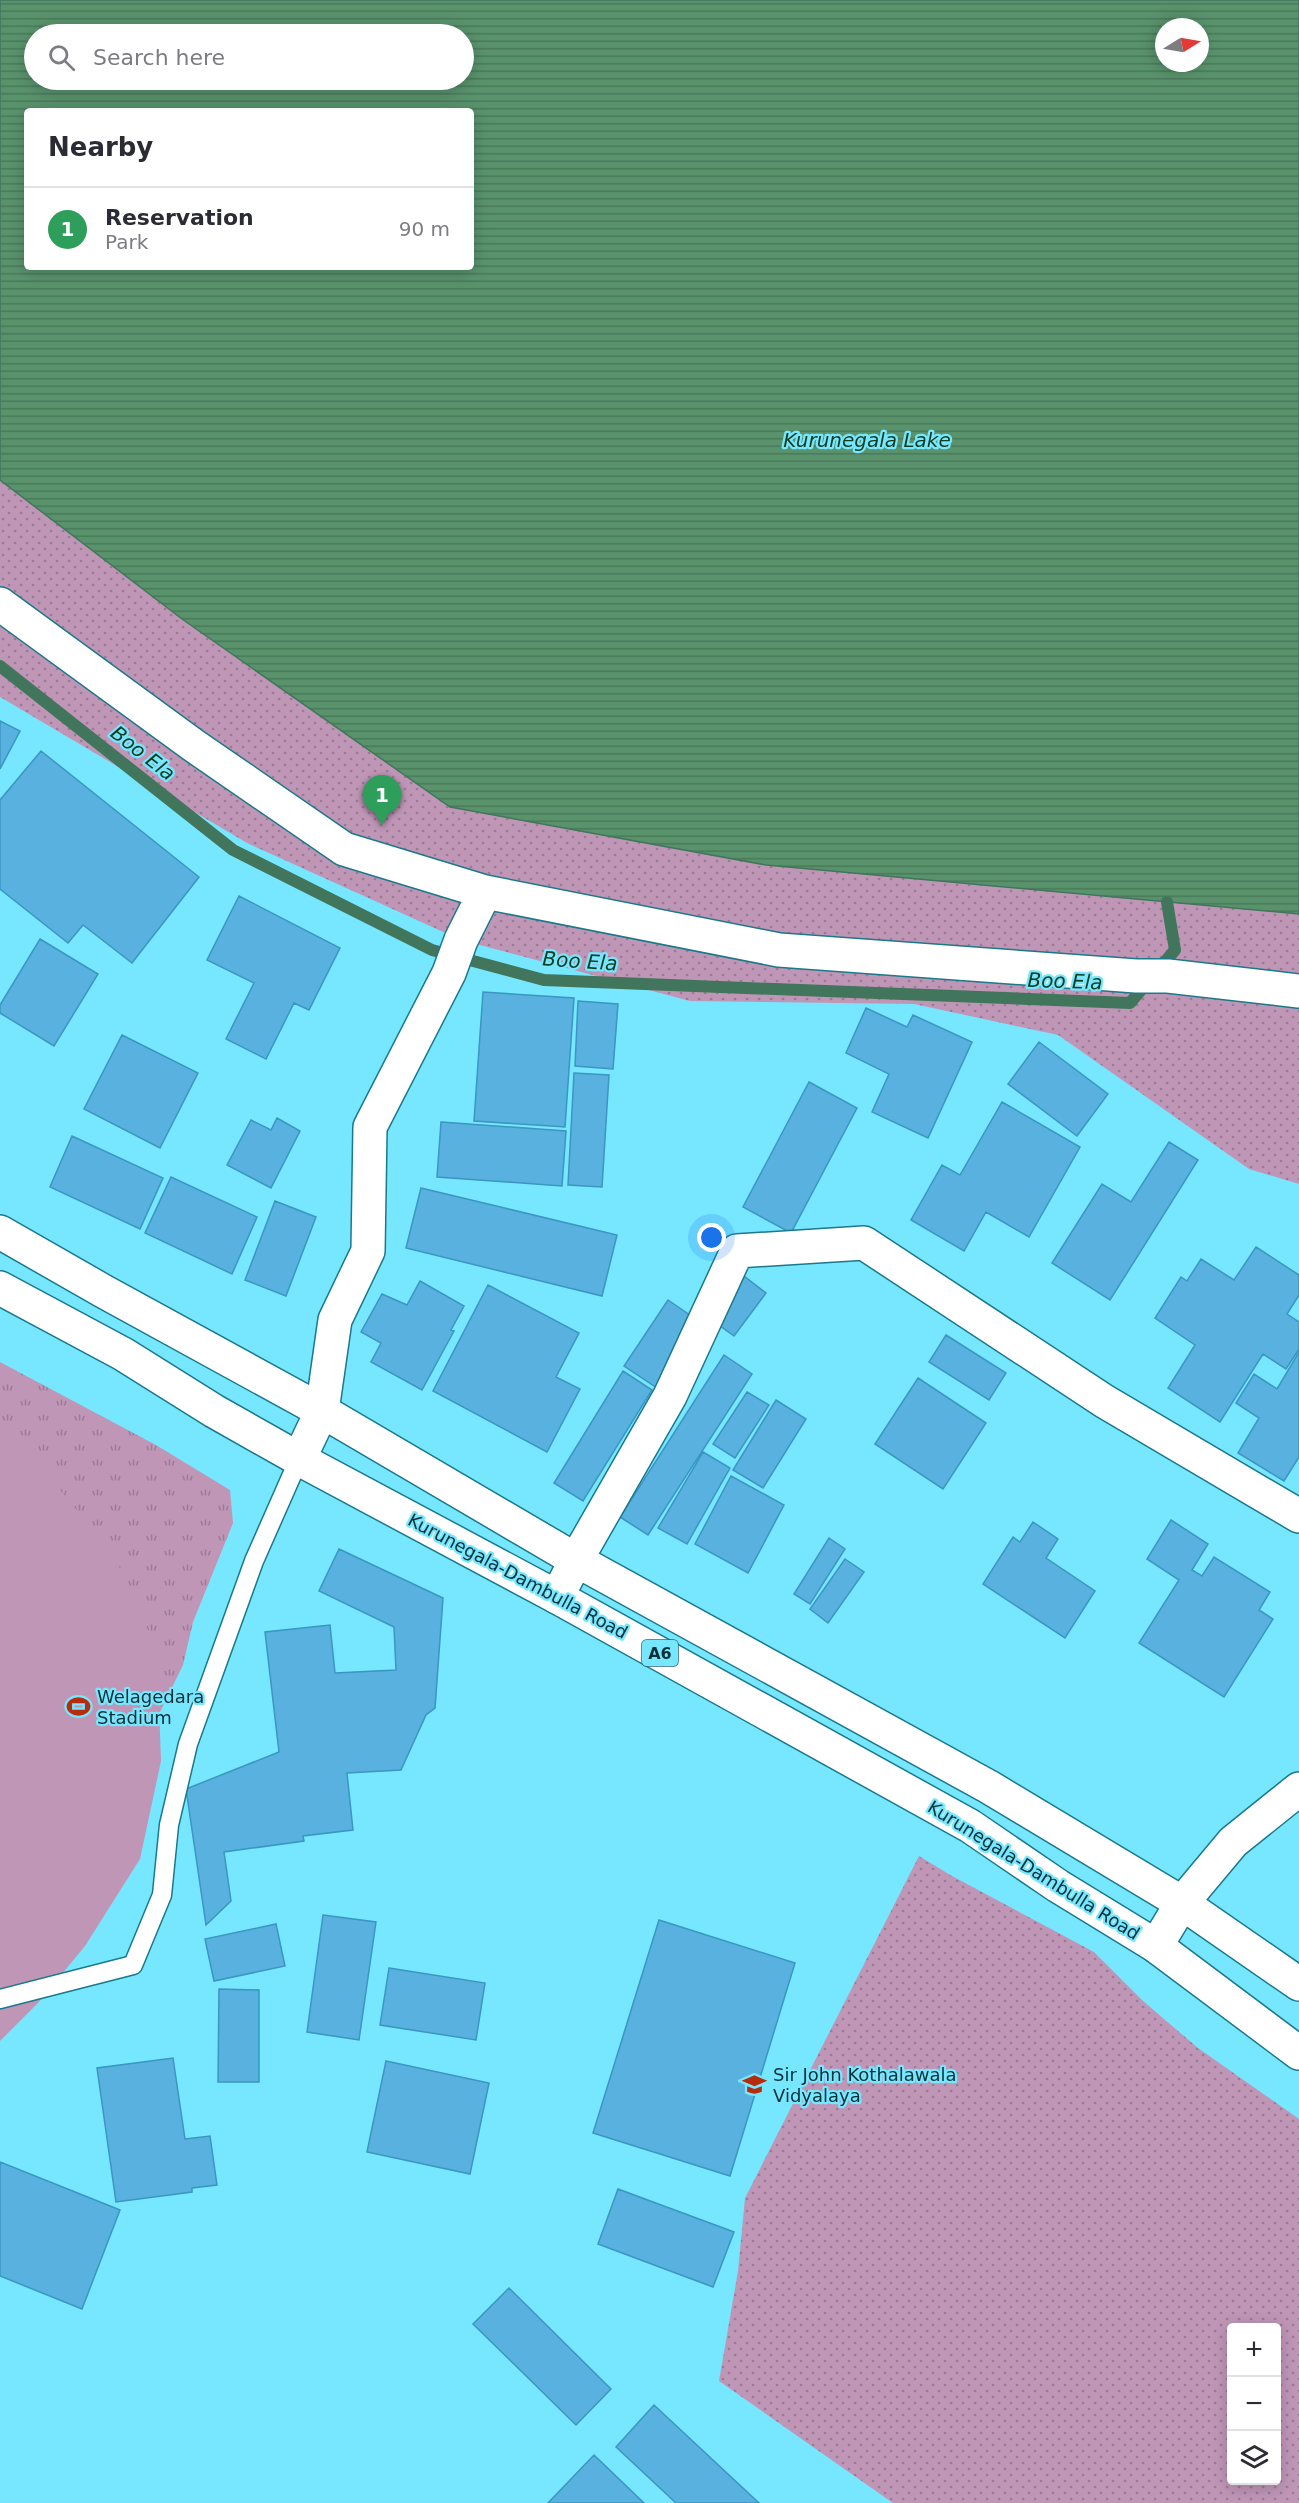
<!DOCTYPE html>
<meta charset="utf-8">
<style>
:root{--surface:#fff;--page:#f7f7f7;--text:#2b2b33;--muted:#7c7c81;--line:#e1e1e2;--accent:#111827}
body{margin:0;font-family:"DejaVu Sans",sans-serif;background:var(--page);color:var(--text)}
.controls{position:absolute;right:18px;bottom:18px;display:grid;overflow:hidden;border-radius:6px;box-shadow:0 3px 15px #0003}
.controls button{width:54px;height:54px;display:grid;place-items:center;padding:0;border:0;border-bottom:2px solid var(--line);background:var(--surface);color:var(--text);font:30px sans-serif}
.compass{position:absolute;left:1155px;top:18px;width:54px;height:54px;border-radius:50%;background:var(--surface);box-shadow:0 3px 15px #0003;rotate:79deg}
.you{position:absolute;left:712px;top:1238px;width:21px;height:21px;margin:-15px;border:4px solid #fff;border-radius:50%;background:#1a73e8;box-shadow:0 0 0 9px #1a73e833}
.badge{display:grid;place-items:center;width:39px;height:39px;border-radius:50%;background:var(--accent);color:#fff;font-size:20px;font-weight:700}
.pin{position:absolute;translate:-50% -50px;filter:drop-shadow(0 2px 3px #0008)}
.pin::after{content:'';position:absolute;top:32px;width:21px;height:18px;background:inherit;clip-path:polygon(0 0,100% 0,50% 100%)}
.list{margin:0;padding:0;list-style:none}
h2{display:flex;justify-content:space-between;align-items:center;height:78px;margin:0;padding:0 24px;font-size:26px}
h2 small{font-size:20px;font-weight:400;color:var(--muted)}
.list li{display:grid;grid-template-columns:39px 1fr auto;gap:18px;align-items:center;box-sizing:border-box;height:84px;padding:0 24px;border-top:2px solid var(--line)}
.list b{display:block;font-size:22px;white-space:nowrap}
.list p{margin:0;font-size:20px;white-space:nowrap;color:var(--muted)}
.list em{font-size:20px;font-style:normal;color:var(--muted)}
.icon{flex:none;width:33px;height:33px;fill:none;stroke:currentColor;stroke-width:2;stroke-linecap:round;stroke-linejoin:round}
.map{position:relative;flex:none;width:1299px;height:2503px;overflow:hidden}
.search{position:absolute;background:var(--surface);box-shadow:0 3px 15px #0003;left:24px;top:24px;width:450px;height:66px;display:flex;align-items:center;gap:15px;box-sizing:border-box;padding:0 21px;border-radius:33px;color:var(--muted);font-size:22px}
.panel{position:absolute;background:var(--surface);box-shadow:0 3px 15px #0003;left:24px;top:108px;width:450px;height:162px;border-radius:6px}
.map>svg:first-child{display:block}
</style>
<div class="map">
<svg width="1299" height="2503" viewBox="0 0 1299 2503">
<defs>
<pattern id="grass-tufts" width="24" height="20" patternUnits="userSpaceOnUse" patternTransform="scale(1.5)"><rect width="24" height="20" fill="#c096b7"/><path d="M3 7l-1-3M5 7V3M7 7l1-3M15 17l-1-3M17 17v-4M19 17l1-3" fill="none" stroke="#9a7b96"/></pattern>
<pattern id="park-dots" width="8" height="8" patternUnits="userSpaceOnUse" patternTransform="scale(1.5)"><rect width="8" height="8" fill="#c096b7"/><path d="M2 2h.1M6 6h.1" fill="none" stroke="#9a7b96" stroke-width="1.8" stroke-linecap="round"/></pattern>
<pattern id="water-rules" width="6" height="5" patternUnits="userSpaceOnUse" patternTransform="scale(1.5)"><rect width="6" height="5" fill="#59936c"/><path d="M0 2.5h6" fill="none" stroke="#48795a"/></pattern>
</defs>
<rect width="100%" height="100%" fill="#76e7ff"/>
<!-- grass -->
<path fill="url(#grass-tufts)" d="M0,1362L156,1445L230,1490L233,1523L193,1622L183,1665L105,1825L0,1478Z"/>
<!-- park -->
<path fill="url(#park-dots)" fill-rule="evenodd" d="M0,480L182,619L450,807L766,865L1299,914V1184L1249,1169L1058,1035L914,1004L690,1001L461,940L247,843L0,697Z
M919,1856L952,1876L1094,1952L1143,2001L1198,2048L1299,2119V2503H893L719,2381L738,2271L745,2198ZM1232,2328H1276V2480H1232Z"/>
<!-- garden -->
<path fill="#c096b7" d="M0,1424L24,1447L113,1553L157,1650L161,1761L140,1859L85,1946L38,2003L0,2041Z"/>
<!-- water -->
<path fill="url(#water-rules)" stroke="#42765c" stroke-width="1.5" fill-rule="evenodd" d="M0,0H1299V914L766,865L450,807L182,619L0,480ZM1164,27H1200V63H1164ZM34,34H464V80H34ZM27,111H471V267H27Z"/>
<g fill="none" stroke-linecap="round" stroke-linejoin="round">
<!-- stream -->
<path stroke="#42765c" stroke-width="12" d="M0,666L233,850L432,950L544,980L1130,1003L1175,950L1167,902"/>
</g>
<!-- building -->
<path fill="#58b1df" stroke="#3a96c2" stroke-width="1.5" d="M0,721L20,731L0,769Z
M41,751L199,877L132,963L83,925L68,943L0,889V800Z
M239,896L340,948L309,1010L294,1003L266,1059L226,1039L254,983L207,960Z
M40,939L98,974L54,1046L0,1013V1005Z
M483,992L574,998L565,1127L474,1121Z
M578,1001L618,1004L613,1069L575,1066Z
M866,1008L907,1027L913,1015L972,1042L928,1138L872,1112L889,1074L846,1053Z
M122,1035L198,1073L160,1148L84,1109Z
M1039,1042L1108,1094L1077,1136L1008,1084Z
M574,1073L609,1075L602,1187L568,1185Z
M809,1082L857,1108L791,1233L743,1207Z
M1002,1102L1080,1147L1029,1237L986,1212L964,1251L911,1220L942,1165L960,1175Z
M277,1118L300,1131L271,1188L227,1165L251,1120L271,1130Z
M441,1122L566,1131L562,1186L437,1177Z
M72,1136L163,1178L140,1229L50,1187Z
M1169,1142L1198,1160L1110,1300L1052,1263L1102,1184L1131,1202Z
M171,1177L257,1217L232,1274L145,1233Z
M421,1188L617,1235L602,1296L406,1248Z
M275,1201L316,1217L286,1296L245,1280Z
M1256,1247L1299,1275V1295L1287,1314L1299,1322V1349L1286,1369L1263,1354L1220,1422L1168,1388L1195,1345L1155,1318L1181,1277L1187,1281L1201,1259L1234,1280Z
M744,1276L766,1293L734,1336L712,1320Z
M420,1281L464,1306L451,1330L454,1331L422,1390L371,1362L381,1343L361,1332L382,1294L407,1305Z
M488,1285L579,1333L556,1377L580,1389L547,1452L433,1391Z
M668,1300L700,1322L657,1388L624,1366Z
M946,1335L1006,1373L989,1400L929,1362Z
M1299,1352V1457L1284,1481L1238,1453L1259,1418L1236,1403L1254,1374L1277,1389Z
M724,1355L752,1374L648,1535L620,1517Z
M623,1371L652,1390L583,1501L554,1483Z
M918,1378L986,1423L943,1489L875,1444Z
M747,1392L769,1405L735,1458L713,1444Z
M776,1400L806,1419L763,1488L733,1470Z
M703,1452L730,1468L687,1544L658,1528Z
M731,1476L784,1505L748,1573L695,1544Z
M1171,1520L1208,1544L1192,1570L1202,1576L1214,1557L1270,1592L1259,1610L1273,1619L1224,1697L1139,1643L1179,1580L1147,1559Z
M1033,1522L1058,1539L1046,1558L1095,1591L1065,1638L983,1584L1013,1537L1020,1542Z
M829,1538L845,1549L810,1604L794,1594Z
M339,1549L443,1598L435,1708L426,1715L401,1770L347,1773L353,1830L303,1836L304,1841L224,1852L231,1901L206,1925L186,1789L279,1752L265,1632L330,1625L335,1673L396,1670L394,1627L319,1591Z
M845,1559L864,1572L828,1623L810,1609Z
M323,1915L376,1922L359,2040L307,2032Z
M659,1920L795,1963L730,2176L593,2133Z
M276,1924L285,1966L214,1981L205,1939Z
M389,1968L485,1983L476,2040L380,2025Z
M219,1989L259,1990V2082H218Z
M173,2058L185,2139L210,2136L217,2185L192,2188V2192L116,2202L97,2068Z
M386,2061L489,2083L470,2174L367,2152Z
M0,2162L120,2210L82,2309L0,2276Z
M618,2189L734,2232L713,2287L598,2244Z
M509,2288L611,2389L576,2425L473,2324Z
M654,2405L759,2503H676L616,2447Z
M594,2455L644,2503H548Z"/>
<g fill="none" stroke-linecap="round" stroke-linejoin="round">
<defs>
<path id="lane" d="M0,1999L133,1965L162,1895L169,1825L188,1744L254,1561L299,1459"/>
<path id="street" d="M0,604L193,745L344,849L485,892L779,950L1136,976H1168L1299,991
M299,1459L322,1411L335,1320L368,1251L370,1127L449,973L461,940L485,892
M557,1597L576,1560L670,1396L737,1251L864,1243L1104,1401L1299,1516
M1156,1946L1182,1903L1233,1842L1299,1789"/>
<path id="highway" d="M0,1232L103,1291L322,1411L576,1560L989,1787L1182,1903L1299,1984
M0,1288L123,1354L214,1411L299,1459L557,1597L970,1826L1058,1886L1156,1946L1299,2053"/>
</defs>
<!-- lane casing -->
<use href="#lane" stroke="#1a798b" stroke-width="21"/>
<!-- street casing -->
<use href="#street" stroke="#1a798b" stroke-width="36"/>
<!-- highway casing -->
<use href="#highway" stroke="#1a798b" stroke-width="36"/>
<!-- lane -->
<use href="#lane" stroke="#fff" stroke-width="18"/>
<!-- street -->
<use href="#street" stroke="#fff" stroke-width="33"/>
<!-- highway -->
<use href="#highway" stroke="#fff" stroke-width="33"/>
</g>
<!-- icons -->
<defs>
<symbol id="stadium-bare" viewBox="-9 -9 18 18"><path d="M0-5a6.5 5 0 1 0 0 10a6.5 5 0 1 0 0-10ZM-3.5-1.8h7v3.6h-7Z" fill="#b72c0c" stroke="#76e7ff" stroke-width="2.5" paint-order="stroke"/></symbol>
<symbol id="school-bare" viewBox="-9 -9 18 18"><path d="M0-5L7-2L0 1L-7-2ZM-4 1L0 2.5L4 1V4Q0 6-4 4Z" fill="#b72c0c" stroke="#76e7ff" stroke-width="2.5" paint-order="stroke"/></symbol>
</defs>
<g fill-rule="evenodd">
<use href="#stadium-bare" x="62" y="1690" width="33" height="33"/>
<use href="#school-bare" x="738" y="2068" width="33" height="33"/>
</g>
<g text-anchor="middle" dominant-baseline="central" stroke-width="4.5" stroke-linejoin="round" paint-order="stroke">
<!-- shield labels -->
<rect fill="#76e7ff" stroke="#2b6874" stroke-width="1.5" x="642" y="1640" width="36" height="26" rx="4.5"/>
<g font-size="16" font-weight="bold" fill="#0b3138">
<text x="660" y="1653">A6</text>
</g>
<!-- street labels -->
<g font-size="18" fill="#0b3138" stroke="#76e7ff">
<text transform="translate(518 1576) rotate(28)">Kurunegala-Dambulla Road</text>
<text transform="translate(1034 1870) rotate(32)">Kurunegala-Dambulla Road</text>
</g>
<!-- poi labels -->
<g font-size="18" fill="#0b3138" stroke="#76e7ff" text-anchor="start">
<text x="97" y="1696">Welagedara<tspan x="97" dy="21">Stadium</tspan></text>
<text x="773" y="2074">Sir John Kothalawala<tspan x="773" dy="21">Vidyalaya</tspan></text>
</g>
<!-- water labels -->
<g font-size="20" font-style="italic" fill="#0f3d22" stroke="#76e7ff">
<text x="867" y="440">Kurunegala Lake</text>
<text transform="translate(143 753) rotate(38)">Boo Ela</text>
<text transform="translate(580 961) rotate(4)">Boo Ela</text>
<text transform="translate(1065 981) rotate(2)">Boo Ela</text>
</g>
</g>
</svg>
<div class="controls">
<button>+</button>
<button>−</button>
<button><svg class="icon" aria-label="layers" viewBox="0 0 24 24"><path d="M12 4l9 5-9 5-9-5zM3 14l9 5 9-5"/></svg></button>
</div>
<svg class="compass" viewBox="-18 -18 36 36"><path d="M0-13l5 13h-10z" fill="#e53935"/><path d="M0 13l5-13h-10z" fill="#7c7c81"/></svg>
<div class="you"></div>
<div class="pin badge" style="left:382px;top:825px;background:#2e9e5b">1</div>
<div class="search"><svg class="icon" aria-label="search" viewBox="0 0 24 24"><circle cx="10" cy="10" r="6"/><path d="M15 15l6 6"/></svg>Search here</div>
<section class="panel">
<h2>Nearby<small></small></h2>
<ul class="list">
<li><span class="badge" style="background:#2e9e5b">1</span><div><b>Reservation</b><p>Park</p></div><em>90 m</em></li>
</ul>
</section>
</div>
